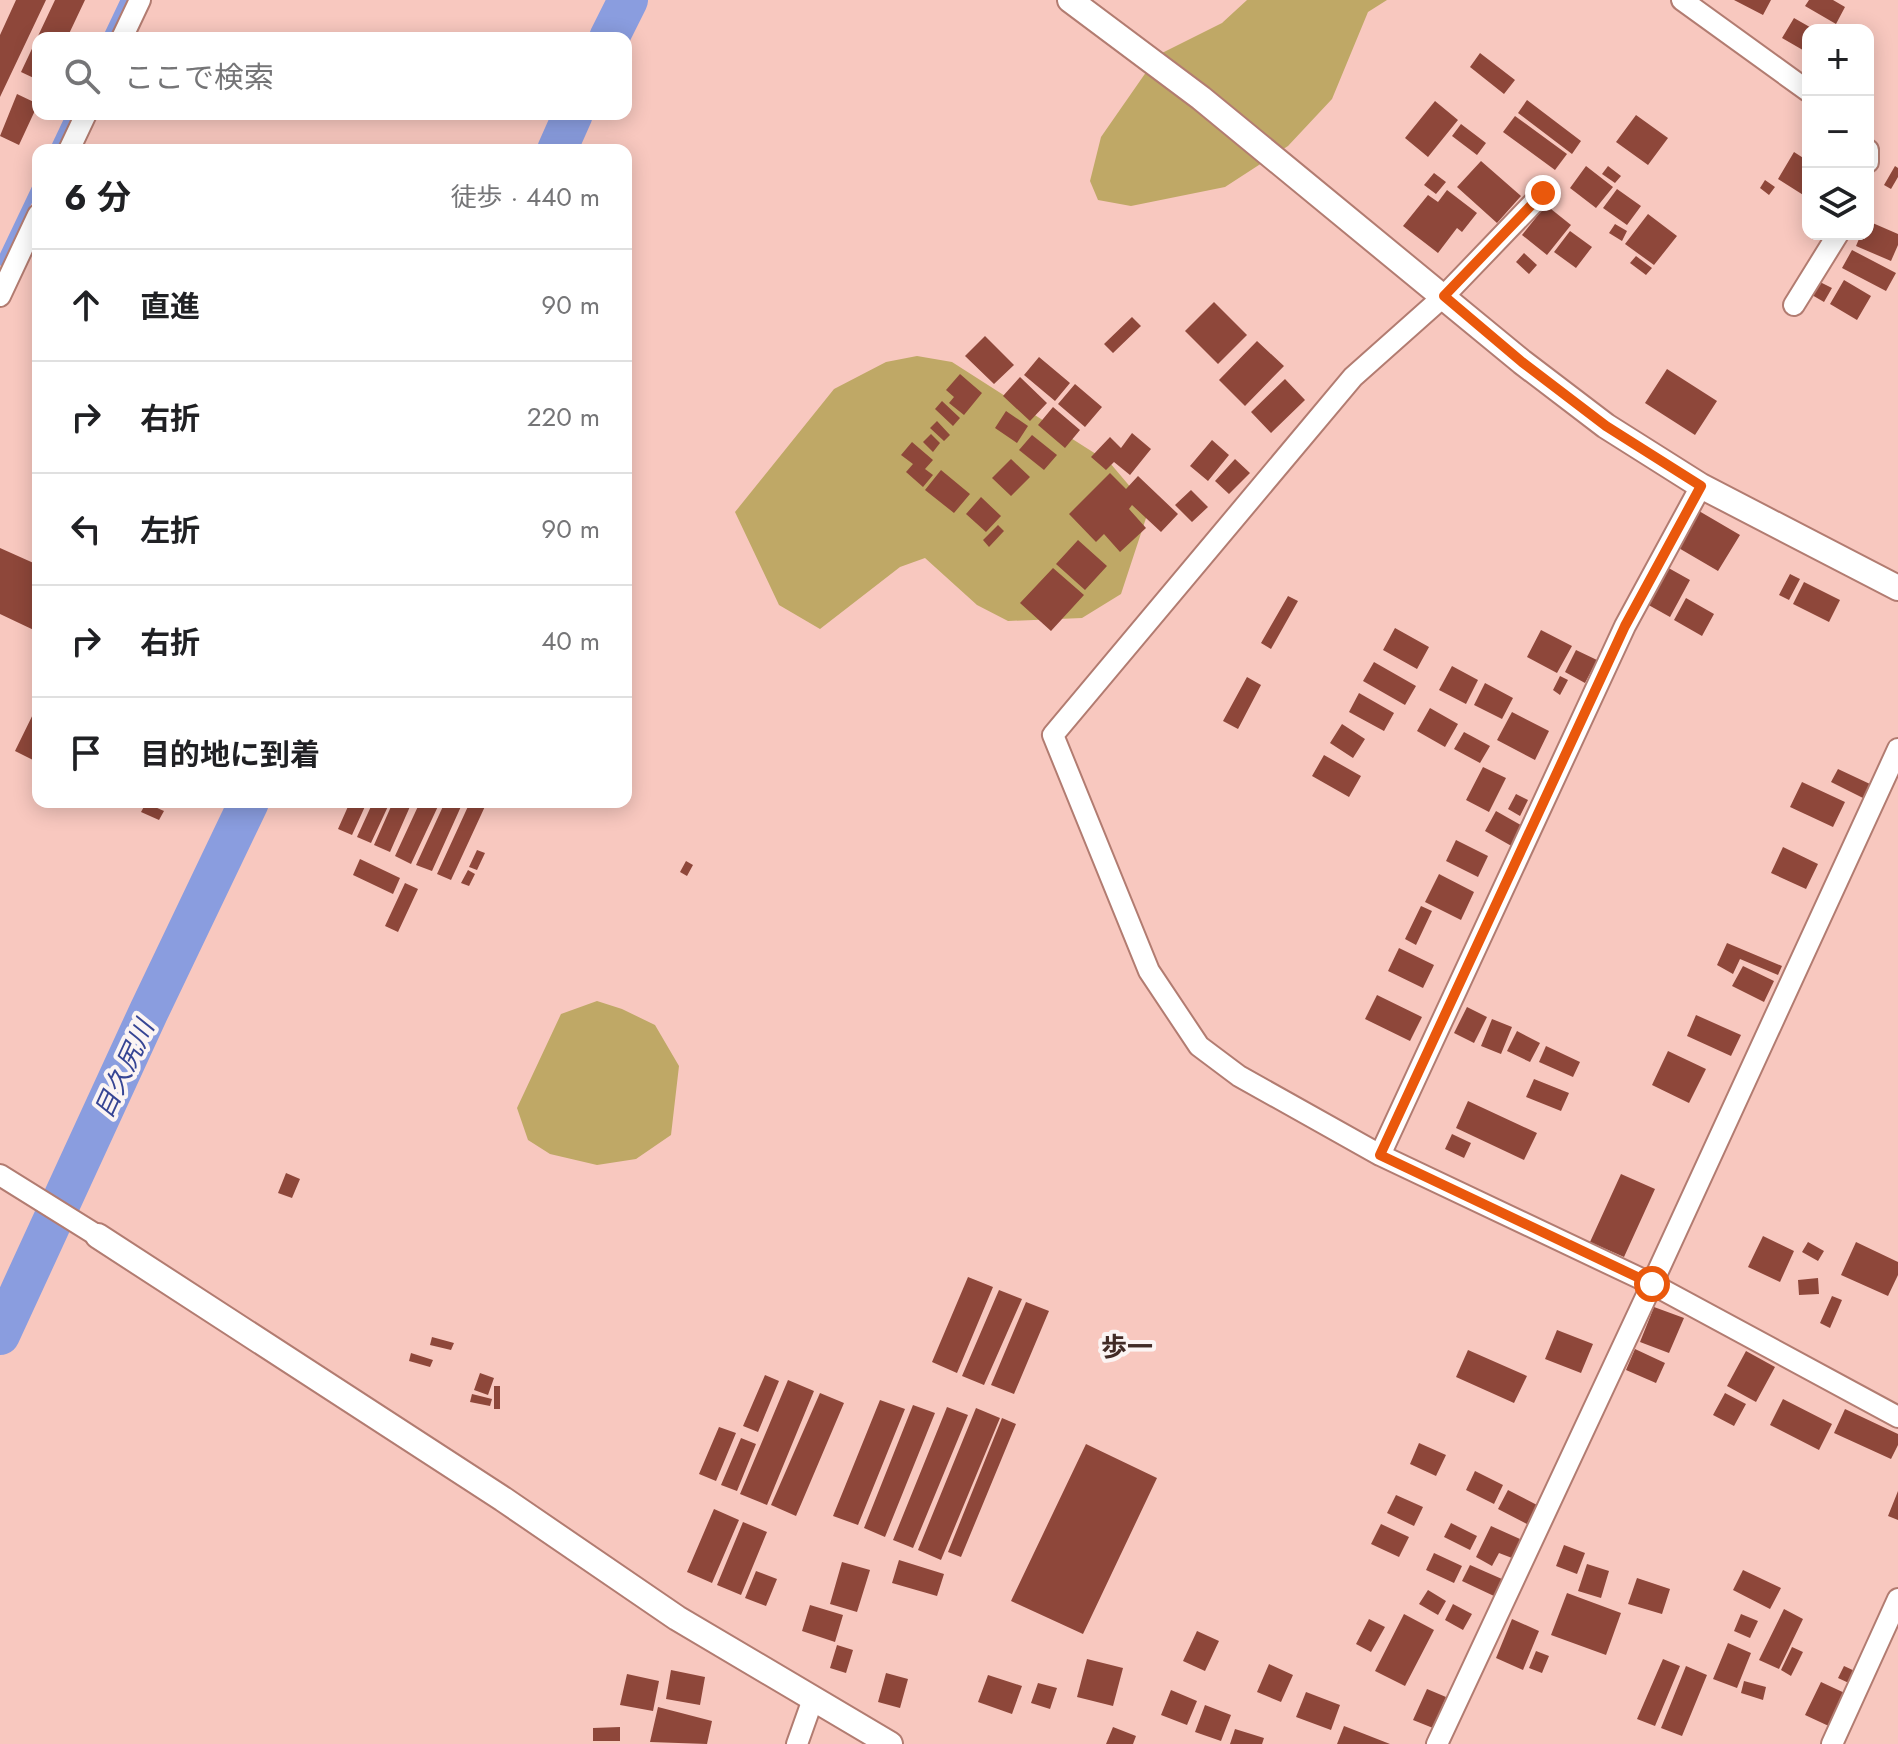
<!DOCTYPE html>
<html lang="ja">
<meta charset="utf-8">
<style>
:root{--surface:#fff;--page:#f6f6f6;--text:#202124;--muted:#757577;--line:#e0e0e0}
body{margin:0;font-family:Jost,"Noto Sans JP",sans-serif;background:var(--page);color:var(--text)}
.controls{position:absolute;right:24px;top:24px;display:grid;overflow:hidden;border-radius:16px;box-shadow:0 4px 20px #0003}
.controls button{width:72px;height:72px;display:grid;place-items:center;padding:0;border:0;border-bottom:2px solid var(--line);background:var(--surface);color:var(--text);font:40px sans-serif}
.stop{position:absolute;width:24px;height:24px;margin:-18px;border:6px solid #ea580c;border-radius:50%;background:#fff}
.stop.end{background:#ea580c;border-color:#fff;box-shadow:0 2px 8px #0008}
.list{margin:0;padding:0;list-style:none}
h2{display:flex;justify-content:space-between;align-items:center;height:104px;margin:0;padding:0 32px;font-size:34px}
h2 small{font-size:26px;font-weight:400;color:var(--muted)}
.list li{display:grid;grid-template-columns:52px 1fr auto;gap:24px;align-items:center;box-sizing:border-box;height:112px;padding:0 32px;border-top:2px solid var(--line)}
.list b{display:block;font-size:30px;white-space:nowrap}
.list em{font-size:26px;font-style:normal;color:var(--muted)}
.icon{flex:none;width:44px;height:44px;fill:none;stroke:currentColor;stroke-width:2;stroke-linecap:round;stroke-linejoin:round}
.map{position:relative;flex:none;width:1898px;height:1744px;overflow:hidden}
.search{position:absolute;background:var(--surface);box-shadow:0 4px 20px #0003;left:32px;top:32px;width:600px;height:88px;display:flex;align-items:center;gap:20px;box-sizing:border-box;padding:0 28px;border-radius:16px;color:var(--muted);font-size:30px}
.panel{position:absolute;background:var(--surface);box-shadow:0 4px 20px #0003;left:32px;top:144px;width:600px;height:664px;border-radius:16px}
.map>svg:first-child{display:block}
</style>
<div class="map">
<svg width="1898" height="1744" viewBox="0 0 1898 1744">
<rect width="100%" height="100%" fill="#f8c8bf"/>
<!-- green -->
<path fill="#bfa866" d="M1247,0H1387L1368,12L1332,99L1288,146L1225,187L1131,206L1098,200L1090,181L1101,137L1158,55L1222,23Z
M917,356L952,362L1110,463L1149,509L1121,594L1082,618L1008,621L977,605L925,558L900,567L820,629L779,605L735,512L834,389L886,362Z
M597,1001L622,1009L655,1025L679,1066L671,1135L636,1159L597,1165L550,1154L528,1140L517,1108L561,1014Z"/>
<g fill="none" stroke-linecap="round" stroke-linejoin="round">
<!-- stream -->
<path stroke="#8a9ddf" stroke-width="7" d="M106,38L124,0
M53,150L70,114
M0,262L38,182"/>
<!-- river -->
<path stroke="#8a9ddf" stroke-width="40" d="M609,38L628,0
M557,150L573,114
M0,1335L149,1011L249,802"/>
</g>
<!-- building -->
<path fill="#8e473a" d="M16,0H46L0,97V35Z
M55,0H85L67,38H38V80L21,72Z
M1734,0H1771L1763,15Z
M1809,0H1833L1845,7L1836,24L1805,6Z
M1794,18L1815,30H1808V53L1782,38Z
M1480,53L1515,80L1504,94L1470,67Z
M17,94L38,104L19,145L0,136Z
M1527,100L1581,141L1572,154L1518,113Z
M1435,101L1458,120L1428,157L1405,138Z
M1636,115L1668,138L1648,165L1616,142Z
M1515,116L1567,154L1555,170L1503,132Z
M1461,124L1486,143L1477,155L1452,136Z
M1794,152L1808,161V198L1778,179Z
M1481,161L1521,196L1497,223L1457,187Z
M1586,166L1613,187L1596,208L1570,188Z
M1608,166L1621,176L1615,183L1602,174Z
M1895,166L1898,168V177L1891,189L1884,185Z
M1434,173L1446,182L1436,194L1424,185Z
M1765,180L1775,187L1769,195L1760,188Z
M1617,189L1641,206L1627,225L1603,208Z
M1447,190L1477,213L1462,232L1457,228L1438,253L1403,226L1428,195L1438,202Z
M1546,205L1571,225L1547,255L1522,235Z
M1648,214L1677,236L1654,265L1625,244Z
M1868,221L1898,234V245L1891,261L1856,246L1861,234H1868Z
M1615,224L1627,231L1622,241L1609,233Z
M1570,231L1592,247L1576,268L1554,252Z
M1852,250L1896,273L1886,291L1842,268Z
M1524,253L1537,265L1529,274L1516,262Z
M1636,256L1652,268L1646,275L1630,263Z
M1844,280L1871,296L1857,320L1830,304Z
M1820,282L1832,288L1824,302L1812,295Z
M1214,302L1247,335L1218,364L1185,331Z
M1132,317L1141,326L1113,353L1104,344Z
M985,336L1014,365L994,384L965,356Z
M1257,341L1284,366L1245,406L1219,380Z
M1039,357L1070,383L1055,401L1024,375Z
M1667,369L1717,401L1695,435L1645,403Z
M960,374L982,393L964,415L949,403L954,397L946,390Z
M1020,377L1047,403L1030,421L1003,396Z
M1285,379L1305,400L1271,433L1251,412Z
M1075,384L1102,407L1085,427L1058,404Z
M942,401L960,418L953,426L935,409Z
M1053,407L1080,430L1065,448L1038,425Z
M1006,411L1028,426L1017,443L995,428Z
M937,421L950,435L944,441L930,428Z
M1132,433L1151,449L1130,475L1114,462L1106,470L1091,457L1110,437L1121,448Z
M931,434L940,443L933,452L923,442Z
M1032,435L1057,455L1044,470L1019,450Z
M1212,440L1229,455L1208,481L1190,466Z
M912,442L933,460L925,469L933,475L923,487L906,472L913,464L901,455Z
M1011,459L1030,477L1011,496L992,478Z
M1235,459L1250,473L1229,494L1215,481Z
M941,470L970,494L954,513L925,490Z
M1110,473L1126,489L1138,476L1178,514L1161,532L1132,505L1129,509L1146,528L1120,552L1104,534L1096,542L1069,514Z
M1191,490L1208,507L1192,522L1175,505Z
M981,497L1001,516L986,532L966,514Z
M1699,511L1740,535L1718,571L1677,547Z
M998,525L1004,531L989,547L983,540Z
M1078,540L1107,566L1085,590L1056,564Z
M0,548L38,565V632L0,614Z
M1665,566L1690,580L1670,617L1645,603Z
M1053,568L1084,595L1051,631L1020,603Z
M1790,574L1800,579L1789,600L1779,595Z
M1804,582L1840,600L1829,622L1793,604Z
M1288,596L1298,601L1271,649L1261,643Z
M1686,598L1714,614L1702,636L1674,620Z
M1395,628L1429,647L1417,669L1383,650Z
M1541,630L1572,646L1557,673L1527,657Z
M1576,650L1597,660L1585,683L1565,672Z
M1374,662L1416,686L1405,705L1363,681Z
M1452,666L1478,680L1466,704L1439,690Z
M1560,676L1568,680L1560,695L1553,690Z
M1247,677L1261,685L1238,729L1223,721Z
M1485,683L1513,698L1502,719L1474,705Z
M1359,693L1394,713L1384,731L1349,712Z
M38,704V749L33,760L15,751Z
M1430,708L1458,724L1445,747L1417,731Z
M1512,712L1549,731L1535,760L1497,740Z
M1342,724L1365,739L1353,758L1330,743Z
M1464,732L1490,746L1480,763L1454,749Z
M1324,755L1361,776L1349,797L1312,776Z
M1483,767L1506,778L1489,812L1466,800Z
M1838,769L1870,784L1863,798L1831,782Z
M1802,782L1845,802L1833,827L1790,807Z
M1516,794L1528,800L1520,816L1508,809Z
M350,802H367L352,835L338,829Z
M373,802H390L371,843L357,837Z
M393,802H412L390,852L374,845Z
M420,802H440L411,864L395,856Z
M445,802H463L432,871L416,865Z
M470,802H487L451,880L437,874Z
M146,803L164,811L159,820L141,812Z
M1496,811L1526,828L1515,848L1485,831Z
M1456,840L1488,856L1478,877L1446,861Z
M1783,847L1818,864L1806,889L1771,873Z
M477,850L485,853L477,870L469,867Z
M360,859L400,878L393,894L353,875Z
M686,861L693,865L687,876L680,872Z
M468,870L475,874L469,886L461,883Z
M1439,874L1474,892L1461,920L1425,902Z
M405,883L418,889L398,932L385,926Z
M1421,906L1432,911L1416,945L1405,939Z
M1727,943L1782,966L1778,975L1740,959L1733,974L1717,965Z
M1399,948L1434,965L1423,988L1388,971Z
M1743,966L1774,981L1764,1002L1732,986Z
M1377,995L1422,1017L1410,1041L1365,1019Z
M1467,1007L1487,1017L1474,1043L1454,1033Z
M1696,1015L1741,1035L1731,1056L1687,1036Z
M1492,1019L1512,1027L1501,1054L1481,1046Z
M1517,1031L1540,1043L1530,1062L1507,1051Z
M1546,1046L1580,1062L1573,1077L1539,1062Z
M1668,1051L1706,1069L1689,1103L1652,1085Z
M1534,1079L1569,1093L1561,1111L1526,1097Z
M1468,1101L1537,1133L1524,1160L1456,1128Z
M1452,1134L1471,1143L1464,1158L1445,1149Z
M286,1173L300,1179L292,1198L278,1193Z
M1621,1174L1655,1189L1624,1257L1590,1242Z
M1763,1236L1794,1251L1780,1282L1748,1267Z
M1808,1242L1824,1251L1818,1261L1802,1252Z
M1856,1242L1898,1262V1275L1888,1296L1841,1275Z
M968,1277L993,1287L957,1373L932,1362Z
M1818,1278L1819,1294L1799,1295L1798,1280Z
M999,1290L1022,1299L984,1385L962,1376Z
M1832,1296L1842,1300L1830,1328L1820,1323Z
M1026,1302L1049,1311L1014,1394L991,1385Z
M1654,1307L1684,1318L1669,1353L1640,1342Z
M1557,1330L1593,1344L1581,1373L1545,1359Z
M432,1337L454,1343L451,1350L430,1345Z
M1635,1349L1665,1363L1656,1383L1626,1370Z
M1468,1350L1527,1376L1514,1403L1456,1377Z
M1746,1351L1775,1367L1756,1402L1727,1386Z
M411,1353L433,1360L430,1367L409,1361Z
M480,1373L494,1378L488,1395L474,1390Z
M765,1375L779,1381L758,1432L743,1426Z
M788,1380L814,1391L767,1505L740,1494Z
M494,1386H500V1409H494Z
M820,1393L844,1403L796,1516L771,1505Z
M1725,1393L1746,1404L1734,1426L1713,1415Z
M472,1394L492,1399L490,1406L470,1402Z
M1783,1399L1832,1424L1819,1450L1770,1425Z
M880,1400L905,1409L858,1525L833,1516Z
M913,1405L935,1413L885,1537L864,1528Z
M947,1407L968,1415L913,1548L893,1540Z
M976,1408L1000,1418L941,1560L918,1550Z
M1845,1409L1898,1434V1445L1891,1459L1834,1433Z
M1002,1418L1016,1424L961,1557L948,1552Z
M719,1427L736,1433L716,1481L699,1474Z
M741,1438L756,1444L737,1491L721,1485Z
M1419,1443L1446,1455L1436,1476L1410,1464Z
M1086,1444L1157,1478L1083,1634L1011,1601Z
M1475,1471L1503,1485L1494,1504L1466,1490Z
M1508,1490L1537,1505L1527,1524L1498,1509Z
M1898,1491V1520L1888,1516Z
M1396,1495L1423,1507L1414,1526L1387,1513Z
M714,1509L739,1520L712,1583L687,1572Z
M743,1522L767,1532L741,1595L717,1585Z
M1451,1523L1477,1536L1470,1550L1444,1537Z
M1381,1524L1409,1537L1399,1557L1371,1544Z
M1491,1526L1520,1539L1512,1558L1499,1553L1492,1566L1476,1557Z
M1564,1545L1585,1553L1577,1574L1556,1566Z
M1434,1553L1462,1566L1454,1583L1426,1570Z
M899,1560L944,1574L937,1596L892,1583Z
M842,1562L870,1570L857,1612L830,1604Z
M1587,1564L1609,1571L1601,1598L1578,1591Z
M1470,1565L1502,1579L1494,1596L1462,1581Z
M1743,1570L1781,1588L1770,1609L1733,1590Z
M756,1571L777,1579L766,1606L745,1598Z
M1637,1578L1670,1589L1662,1614L1628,1604Z
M1428,1590L1446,1601L1438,1615L1419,1604Z
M1567,1593L1621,1613L1606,1655L1551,1635Z
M1453,1604L1472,1614L1463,1630L1445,1620Z
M810,1605L843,1615L835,1642L802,1631Z
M1784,1609L1803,1619L1779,1669L1759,1660Z
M1404,1614L1434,1630L1405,1686L1375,1671Z
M1741,1614L1758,1621L1750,1638L1734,1631Z
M1369,1619L1385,1627L1371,1652L1356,1644Z
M1512,1619L1539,1631L1523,1670L1496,1658Z
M1197,1631L1219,1641L1205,1671L1183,1661Z
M1728,1643L1751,1653L1737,1688L1713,1679Z
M837,1645L853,1650L846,1673L830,1668Z
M1792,1647L1803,1652L1791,1676L1781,1670Z
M1536,1651L1549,1656L1542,1673L1529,1668Z
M1087,1659L1123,1668L1113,1706L1077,1697Z
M1663,1659L1680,1666L1655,1726L1637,1719Z
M1269,1664L1293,1675L1281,1702L1257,1692Z
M1686,1666L1707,1675L1682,1736L1661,1728Z
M1844,1666L1857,1672L1851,1684L1838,1678Z
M671,1670L705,1677L700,1705L666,1699Z
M886,1673L908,1679L900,1708L878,1702Z
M627,1674L659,1681L653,1711L620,1705Z
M988,1675L1022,1686L1012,1714L978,1702Z
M1744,1681L1766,1687L1763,1700L1741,1693Z
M1821,1682L1849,1695L1833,1728L1805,1715Z
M1038,1683L1057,1688L1050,1709L1031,1703Z
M1427,1689L1446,1697L1433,1728L1413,1720Z
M1171,1690L1197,1701L1187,1725L1161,1715Z
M1306,1692L1340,1705L1331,1730L1296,1717Z
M1205,1705L1231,1715L1221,1741L1195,1732Z
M658,1707L712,1721L707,1744L650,1742Z
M1344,1726L1390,1744H1337Z
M620,1727V1741H593V1728Z
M1113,1727L1136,1736L1133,1744H1106Z
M1235,1729L1264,1738L1262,1744H1230Z"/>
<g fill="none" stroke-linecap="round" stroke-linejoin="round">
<defs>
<path id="minor" d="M1682,0L1808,91
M122,38L140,0
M69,150L86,114
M1868,150V162
M1543,193L1444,296L1353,377L1053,735L1149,971L1199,1046L1239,1076L1380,1155L1652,1284L1898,1417
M0,296L38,215
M1794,305L1838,234
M1380,1155L1625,626L1701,486
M0,1175L98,1236
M797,1744L813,1699
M1437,1744L1652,1284L1898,749
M1832,1744L1898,1599"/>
<path id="tertiary" d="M1070,0L1201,98L1522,362L1606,426L1701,486L1898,588
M98,1236L503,1499L677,1618L890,1744"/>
</defs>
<!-- minor casing -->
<use href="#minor" stroke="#b27c71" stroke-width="24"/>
<!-- tertiary casing -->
<use href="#tertiary" stroke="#b27c71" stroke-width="28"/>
<!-- minor -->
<use href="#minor" stroke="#fff" stroke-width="20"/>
<!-- tertiary -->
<use href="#tertiary" stroke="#fff" stroke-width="24"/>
</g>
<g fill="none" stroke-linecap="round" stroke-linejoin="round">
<!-- route -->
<path stroke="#ea580c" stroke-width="10" d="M1543,193L1444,296L1522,362L1606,426L1701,486L1625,626L1380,1155L1652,1284"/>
</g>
<g text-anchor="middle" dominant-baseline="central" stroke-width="8" stroke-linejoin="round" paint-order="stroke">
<!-- water labels -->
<g font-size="26" font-style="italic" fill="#364594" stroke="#fbf4f3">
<text transform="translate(124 1069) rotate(-65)">目久尻川</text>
</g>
<!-- neighbourhood labels -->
<g font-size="26" font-weight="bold" fill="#412a25" stroke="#fbf4f3">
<text x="1127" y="1347">歩一</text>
</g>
</g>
</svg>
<div class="controls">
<button>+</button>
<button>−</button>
<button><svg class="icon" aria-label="layers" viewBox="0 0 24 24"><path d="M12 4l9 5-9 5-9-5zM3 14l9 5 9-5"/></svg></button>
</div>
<div class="stop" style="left:1652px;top:1284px"></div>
<div class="stop end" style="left:1543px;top:193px"></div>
<div class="search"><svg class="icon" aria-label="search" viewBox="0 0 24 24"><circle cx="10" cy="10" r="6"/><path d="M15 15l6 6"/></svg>ここで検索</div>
<section class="panel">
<h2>6 分<small>徒歩 · 440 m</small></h2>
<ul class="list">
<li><svg class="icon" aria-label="ahead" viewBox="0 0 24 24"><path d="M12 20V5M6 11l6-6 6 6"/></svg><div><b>直進</b></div><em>90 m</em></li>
<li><svg class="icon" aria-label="right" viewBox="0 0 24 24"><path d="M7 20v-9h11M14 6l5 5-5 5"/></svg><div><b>右折</b></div><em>220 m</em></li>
<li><svg class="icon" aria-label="left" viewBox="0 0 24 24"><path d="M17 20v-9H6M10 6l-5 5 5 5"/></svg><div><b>左折</b></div><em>90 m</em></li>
<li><svg class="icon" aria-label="right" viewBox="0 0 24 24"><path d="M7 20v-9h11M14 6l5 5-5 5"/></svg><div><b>右折</b></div><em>40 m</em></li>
<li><svg class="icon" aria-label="arrive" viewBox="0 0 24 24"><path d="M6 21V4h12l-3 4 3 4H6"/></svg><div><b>目的地に到着</b></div></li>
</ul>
</section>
</div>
